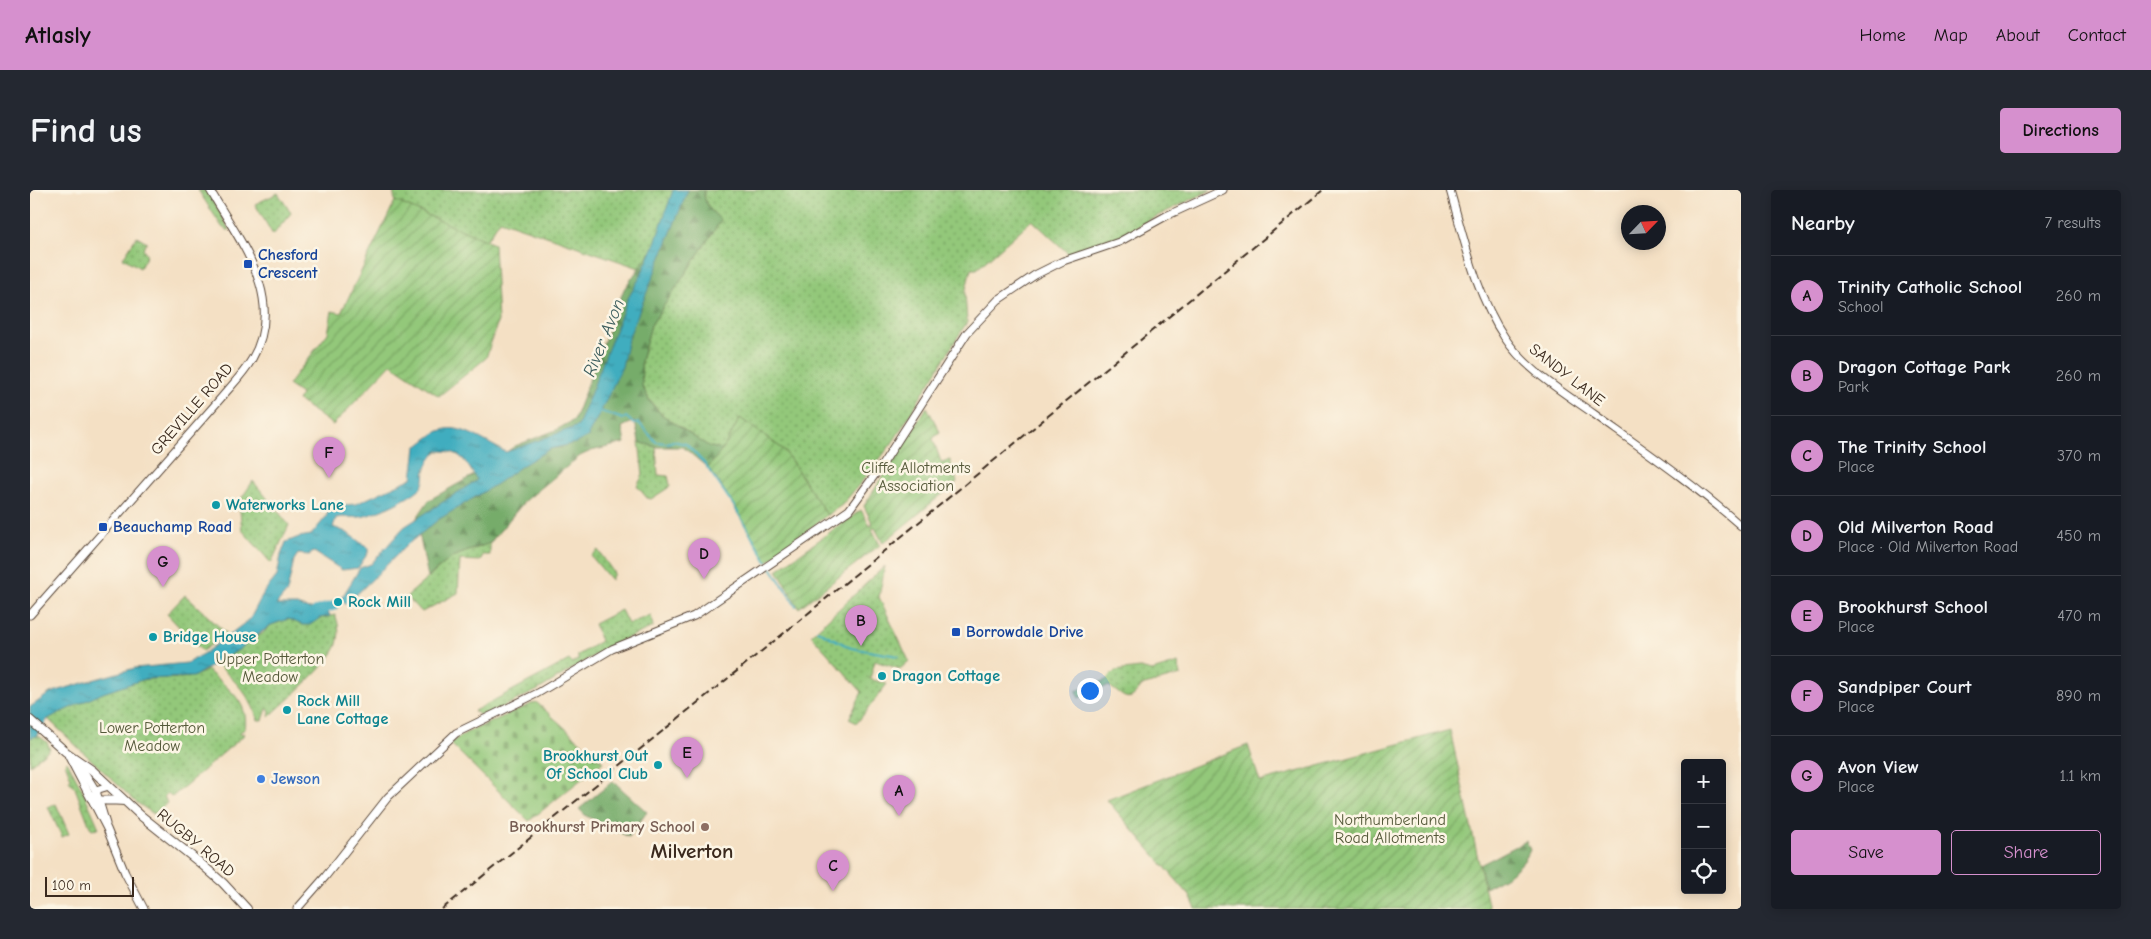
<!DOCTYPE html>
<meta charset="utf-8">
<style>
:root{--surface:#171b24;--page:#242831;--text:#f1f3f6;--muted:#9ea1a6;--line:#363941;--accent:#d690ce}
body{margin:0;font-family:"Comic Neue",sans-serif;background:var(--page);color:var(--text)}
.controls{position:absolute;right:15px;bottom:15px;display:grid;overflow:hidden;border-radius:5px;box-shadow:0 2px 12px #0003}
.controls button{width:45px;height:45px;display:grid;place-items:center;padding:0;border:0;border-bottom:1px solid var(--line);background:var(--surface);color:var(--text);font:25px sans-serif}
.compass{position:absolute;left:1591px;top:15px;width:45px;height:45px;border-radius:50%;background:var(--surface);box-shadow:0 2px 12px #0003;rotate:65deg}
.scale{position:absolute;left:15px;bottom:12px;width:89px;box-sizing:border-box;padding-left:5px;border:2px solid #3b2a1e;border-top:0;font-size:14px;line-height:18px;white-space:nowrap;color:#3b2a1e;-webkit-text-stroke:4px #fcf5e5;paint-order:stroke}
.you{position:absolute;left:1059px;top:500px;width:18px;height:18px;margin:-12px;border:4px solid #fff;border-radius:50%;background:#1a73e8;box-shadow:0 0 0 8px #1a73e833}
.badge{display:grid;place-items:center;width:32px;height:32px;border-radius:50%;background:var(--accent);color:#111;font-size:16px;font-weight:700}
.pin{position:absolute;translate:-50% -41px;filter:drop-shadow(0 1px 2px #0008)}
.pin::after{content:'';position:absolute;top:26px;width:18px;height:15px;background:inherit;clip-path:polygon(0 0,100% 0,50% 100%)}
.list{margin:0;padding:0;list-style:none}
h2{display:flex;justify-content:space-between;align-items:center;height:65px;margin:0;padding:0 20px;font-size:21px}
h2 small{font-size:16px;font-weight:400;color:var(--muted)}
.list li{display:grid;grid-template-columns:32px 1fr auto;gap:15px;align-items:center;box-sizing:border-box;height:80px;padding:0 20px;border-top:1px solid var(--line)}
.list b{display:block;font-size:19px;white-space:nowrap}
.list p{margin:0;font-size:16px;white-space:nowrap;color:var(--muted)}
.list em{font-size:16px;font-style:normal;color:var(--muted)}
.actions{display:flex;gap:10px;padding:15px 20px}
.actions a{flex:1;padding:11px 0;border:1px solid var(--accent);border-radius:5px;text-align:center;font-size:18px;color:var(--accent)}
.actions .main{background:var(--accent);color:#111}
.icon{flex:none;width:28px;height:28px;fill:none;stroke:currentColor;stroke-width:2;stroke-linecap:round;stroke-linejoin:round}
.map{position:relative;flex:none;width:1711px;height:719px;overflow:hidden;border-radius:5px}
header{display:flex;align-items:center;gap:30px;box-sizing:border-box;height:70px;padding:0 25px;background:var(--accent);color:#111}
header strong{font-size:24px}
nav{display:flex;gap:28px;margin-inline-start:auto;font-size:18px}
.intro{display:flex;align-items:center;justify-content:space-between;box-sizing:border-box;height:120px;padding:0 30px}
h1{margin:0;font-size:35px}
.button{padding:12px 22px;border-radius:5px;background:var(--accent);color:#111;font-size:18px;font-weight:700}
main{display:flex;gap:30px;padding:0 30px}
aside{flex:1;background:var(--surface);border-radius:5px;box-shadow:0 2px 12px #0003}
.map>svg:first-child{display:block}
</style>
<header>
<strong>Atlasly</strong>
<nav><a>Home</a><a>Map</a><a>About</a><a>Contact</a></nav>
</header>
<div class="intro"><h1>Find us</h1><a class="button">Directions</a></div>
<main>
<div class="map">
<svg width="1711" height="719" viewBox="0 0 1711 719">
<defs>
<pattern id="grass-dots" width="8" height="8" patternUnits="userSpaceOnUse" patternTransform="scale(1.25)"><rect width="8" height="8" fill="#93c87a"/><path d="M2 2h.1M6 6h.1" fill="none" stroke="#79a363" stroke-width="1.8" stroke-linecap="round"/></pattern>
<pattern id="forest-firs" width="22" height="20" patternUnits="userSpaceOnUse" patternTransform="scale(1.25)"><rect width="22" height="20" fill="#76ac6a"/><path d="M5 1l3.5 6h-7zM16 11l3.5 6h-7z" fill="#628c57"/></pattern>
<pattern id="cemetery-stones" width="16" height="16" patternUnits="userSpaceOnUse" patternTransform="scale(1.25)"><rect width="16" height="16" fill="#93c87a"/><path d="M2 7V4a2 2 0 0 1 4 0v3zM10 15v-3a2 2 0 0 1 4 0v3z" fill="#79a363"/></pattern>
<pattern id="garden-furrows" width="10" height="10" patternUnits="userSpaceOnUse" patternTransform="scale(1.25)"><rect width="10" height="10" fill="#93c87a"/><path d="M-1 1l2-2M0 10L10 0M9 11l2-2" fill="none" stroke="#79a363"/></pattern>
<pattern id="water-ripples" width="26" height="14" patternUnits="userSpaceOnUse" patternTransform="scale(1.25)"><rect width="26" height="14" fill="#41adbf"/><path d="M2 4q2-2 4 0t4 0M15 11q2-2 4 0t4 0" fill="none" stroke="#388d9b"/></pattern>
</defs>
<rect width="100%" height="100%" fill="#fcf5e5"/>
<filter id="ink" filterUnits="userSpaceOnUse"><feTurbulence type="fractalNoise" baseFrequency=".02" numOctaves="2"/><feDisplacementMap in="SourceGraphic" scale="10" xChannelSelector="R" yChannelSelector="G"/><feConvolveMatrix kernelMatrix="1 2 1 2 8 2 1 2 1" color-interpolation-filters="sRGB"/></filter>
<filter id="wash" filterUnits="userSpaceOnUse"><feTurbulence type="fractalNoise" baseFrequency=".0096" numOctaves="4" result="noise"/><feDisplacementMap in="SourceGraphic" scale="20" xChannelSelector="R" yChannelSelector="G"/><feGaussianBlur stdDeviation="1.12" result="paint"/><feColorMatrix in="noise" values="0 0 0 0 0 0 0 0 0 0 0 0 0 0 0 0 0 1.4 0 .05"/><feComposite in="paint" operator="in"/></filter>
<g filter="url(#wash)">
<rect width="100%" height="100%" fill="#f4e0c4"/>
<!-- grass -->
<path fill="url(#grass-dots)" stroke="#67794c" d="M168,0H177L199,39L198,41L192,37Z
M363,0H652L628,58L619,64L609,78L470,30L456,51L365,11Z
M674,0H1181L1115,32L1083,51L1040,65L1002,30L947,79H941L935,103L937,132L863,252L839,283L812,315L797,325L754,260L710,228L693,259L680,257L667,249L631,224L620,211L612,196L611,171L621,135L691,30C682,22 673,14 674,0Z
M248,3L261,23L243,45L225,14Z
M107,46L117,52L113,59L117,65L110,78L93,68Z
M609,252L626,257L628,285L638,286L640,295L638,298L621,309L617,308L607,296L613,285Z
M223,291L259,335L241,373L212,340L209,312Z
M460,353V365H453L450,371L430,370L428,403L392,422L376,407L422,367Z
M568,360L584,383L581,390L561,366Z
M855,376L849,407L879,471L870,479L845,471L840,489L857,494L827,533L819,529L832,502L781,445Z
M155,405L197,444L172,461L137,424Z
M591,420L598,434L621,425L623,437L581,455L508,500L457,524L450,525L444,521L539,470L542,473L548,470V465L571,451L564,434Z
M305,425C310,435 310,449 305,459C293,480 257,510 239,527L240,521L237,519L233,530H228C219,503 207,494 187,474L210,459L216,452L232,444L241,435L258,429H286Z
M1148,473L1151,485L1111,496C1099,517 1093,505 1079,496L1068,498L1049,508L1046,501L1076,490L1085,481L1110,478L1122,481Z
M177,480C195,496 220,511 215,539L210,542L211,544L214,543L213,546L142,607L138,603L134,606L137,613L124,624L106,612L18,529C41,514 85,495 112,490C134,486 156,493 177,480Z
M7,545L17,552L20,559L0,575V548Z
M37,571L52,599L69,638L62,639L60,637L45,598L39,591L41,588L35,573Z
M26,614L39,644L32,647L18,617Z"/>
<!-- forest -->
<path fill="url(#forest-firs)" stroke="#586b44" d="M652,0H674C673,14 682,22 691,30L621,135L611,171L612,196L620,212L631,224L667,249L680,257L693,259L678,278L653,257H626L609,252L605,231L592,237L595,253L561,261L550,266L494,312L460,353L422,367L398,387L386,329L399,310L444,285L485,256L526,240L544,230L594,99L619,64L628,58Z
M583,591L617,622L599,647L556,626L549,619Z
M1496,651L1500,660C1492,680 1473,688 1455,698L1450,675Z"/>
<!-- cemetery -->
<path fill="url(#cemetery-stones)" stroke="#67794c" d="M506,512L573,572L499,631L420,553L436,543Z"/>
<!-- garden -->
<path fill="url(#garden-furrows)" stroke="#67794c" d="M365,11L464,54L468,131L456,168L409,206L361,174L303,235L268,210L271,204L258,195L298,143L302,121L311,123Z
M897,217L910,242L903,249L911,272L920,270L927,292L853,353L845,338L842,339L850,355L769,418L747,380L831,320L840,336L843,335L834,316Z
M710,228L754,260L797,325L737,372L689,292L678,278L693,259Z
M1420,540L1459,719H1166L1160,706L1077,610L1218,555L1230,592Z"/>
<!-- water -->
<path fill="url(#water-ripples)" stroke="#3e6c6e" d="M643,0H658L598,149L592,177L571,221L558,245L559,246L546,253L520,259L493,275L468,293L408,330L378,354L316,415L311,409L330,378L341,374L374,337L447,290C435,271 432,260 407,261C402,267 397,273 395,281C394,286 395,291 392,296C386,306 342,326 330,327C322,328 315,326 306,328L303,337L316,342L338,358V363L328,378L312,380L284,362L279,365L268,364L264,370L257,402L246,415H267L279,419L296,416L300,426L290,428L280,435H273L258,429L241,435L210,459L163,487L115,489L73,503L27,524L18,529L6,546L0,548V517L20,503L59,491L105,478L157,473L176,462L220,429L234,402L247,386L251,365L256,352L269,347L281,345L296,327L299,319L314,315L326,314L382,288L386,257C395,251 404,241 416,239C433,235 460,255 476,262L548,236L597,110L609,89L624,56Z"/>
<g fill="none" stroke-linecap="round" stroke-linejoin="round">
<!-- stream -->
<path stroke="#41adbf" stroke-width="2" d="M570,221L593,229L596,227L604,234L609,233L626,252L637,253L643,251L656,254L674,273L704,316L737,372
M740,376L766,416
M787,440L821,458L868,466"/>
<!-- river -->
<path stroke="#41adbf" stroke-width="10" d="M286,421L303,416"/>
</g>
</g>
<g filter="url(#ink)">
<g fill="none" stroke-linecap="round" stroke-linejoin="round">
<defs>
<path id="secondary" d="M1420,0C1434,49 1446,105 1475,148C1496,180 1533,202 1564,224C1614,260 1665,295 1711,336
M0,425L191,208C202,195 214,183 222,169C257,108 210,52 180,0
M48,572L66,601L76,634
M79,596L69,599L61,608L77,639L95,683L114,719
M267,719L295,687L358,607L426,543L508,503L582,459L664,426L819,320L852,275L937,143L968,110L1005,85L1033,71L1089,52L1136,26L1193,0"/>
<path id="primary" d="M0,530L36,562L62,580L110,625L169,672L193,693L217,719
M39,566L61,608C71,613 82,609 95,611"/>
</defs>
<!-- secondary casing -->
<use href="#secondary" stroke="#574537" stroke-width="9"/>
<!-- primary casing -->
<use href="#primary" stroke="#574537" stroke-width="10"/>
<!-- secondary -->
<use href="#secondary" stroke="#fff" stroke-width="7"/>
<!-- primary -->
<use href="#primary" stroke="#fff" stroke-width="8"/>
<!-- rail -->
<path stroke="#3b2a1e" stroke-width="2" stroke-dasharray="8 4" stroke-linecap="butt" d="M412,719L759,439L1293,0"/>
</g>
</g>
<!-- markers -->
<g fill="#1a4fb4" stroke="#fcf5e5" stroke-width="2">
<rect x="213" y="69" width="10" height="10" rx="2.5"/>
<rect x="68" y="332" width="10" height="10" rx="2.5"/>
<rect x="921" y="437" width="10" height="10" rx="2.5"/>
</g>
<g fill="#0f9aa8" stroke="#fcf5e5" stroke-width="2">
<circle cx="186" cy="315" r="5"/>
<circle cx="308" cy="412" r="5"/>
<circle cx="123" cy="447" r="5"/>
<circle cx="852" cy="486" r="5"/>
<circle cx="257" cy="520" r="5"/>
<circle cx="628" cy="575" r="5"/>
</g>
<circle fill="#3f7fe0" stroke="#fcf5e5" stroke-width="2" cx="231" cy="589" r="5"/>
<circle fill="#8d6e63" stroke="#fcf5e5" stroke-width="2" cx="675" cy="637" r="5"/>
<g text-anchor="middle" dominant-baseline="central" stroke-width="5" stroke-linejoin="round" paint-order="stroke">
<!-- transit labels -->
<g font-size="16" font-weight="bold" fill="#164399" stroke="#fcf5e5" text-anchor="start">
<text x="228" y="65">Chesford<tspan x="228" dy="18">Crescent</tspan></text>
<text x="83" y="337">Beauchamp Road</text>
<text x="936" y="442">Borrowdale Drive</text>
</g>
<!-- street labels -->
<g font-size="16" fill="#3b2a1e" stroke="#fcf5e5">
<text transform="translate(1537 185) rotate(38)">SANDY LANE</text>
<text transform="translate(162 219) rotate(-49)">GREVILLE ROAD</text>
<text transform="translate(166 653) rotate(40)">RUGBY ROAD</text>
</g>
<!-- park labels -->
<g font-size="16" fill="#55593a" stroke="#fcf5e5">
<text x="886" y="278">Cliffe Allotments<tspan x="886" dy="18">Association</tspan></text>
<text x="240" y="469">Upper Potterton<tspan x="240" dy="18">Meadow</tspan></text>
<text x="122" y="538">Lower Potterton<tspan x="122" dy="18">Meadow</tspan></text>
<text x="1360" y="630">Northumberland<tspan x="1360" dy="18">Road Allotments</tspan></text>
</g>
<!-- culture labels -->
<g font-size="16" font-weight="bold" fill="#0d838f" stroke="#fcf5e5" text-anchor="start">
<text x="196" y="315">Waterworks Lane</text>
<text x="318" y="412">Rock Mill</text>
<text x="133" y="447">Bridge House</text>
<text x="862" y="486">Dragon Cottage</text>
<text x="267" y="511">Rock Mill<tspan x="267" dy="18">Lane Cottage</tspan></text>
<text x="618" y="566" text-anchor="end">Brookhurst Out<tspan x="618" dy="18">Of School Club</tspan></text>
</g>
<!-- shop labels -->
<g font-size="16" font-weight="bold" fill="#366cbe" stroke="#fcf5e5" text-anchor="start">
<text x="241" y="589">Jewson</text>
</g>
<!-- education labels -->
<g font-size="16" font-weight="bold" fill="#785e54" stroke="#fcf5e5" text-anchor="end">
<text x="665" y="637">Brookhurst Primary School</text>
</g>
<!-- water labels -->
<g font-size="18" font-style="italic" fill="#3d5e5e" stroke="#fcf5e5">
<text transform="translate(574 148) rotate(-68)">River Avon</text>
</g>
<!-- district labels -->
<g font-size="21" font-weight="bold" fill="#3b2a1e" stroke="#fcf5e5">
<text x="662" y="661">Milverton</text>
</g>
</g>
</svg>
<div class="controls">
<button>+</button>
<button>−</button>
<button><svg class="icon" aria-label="locate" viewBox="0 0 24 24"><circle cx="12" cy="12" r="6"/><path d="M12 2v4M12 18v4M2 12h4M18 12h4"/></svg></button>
</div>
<svg class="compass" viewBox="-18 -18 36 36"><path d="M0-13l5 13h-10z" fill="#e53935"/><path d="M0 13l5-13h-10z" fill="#9ea1a6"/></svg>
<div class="scale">100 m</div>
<div class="you"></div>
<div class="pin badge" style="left:869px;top:626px">A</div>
<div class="pin badge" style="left:831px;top:456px">B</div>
<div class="pin badge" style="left:803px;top:701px">C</div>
<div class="pin badge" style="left:674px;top:389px">D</div>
<div class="pin badge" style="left:657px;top:588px">E</div>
<div class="pin badge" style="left:299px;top:288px">F</div>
<div class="pin badge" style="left:133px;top:397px">G</div>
</div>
<aside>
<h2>Nearby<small>7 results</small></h2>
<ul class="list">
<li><span class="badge">A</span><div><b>Trinity Catholic School</b><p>School</p></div><em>260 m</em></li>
<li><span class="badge">B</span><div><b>Dragon Cottage Park</b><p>Park</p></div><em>260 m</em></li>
<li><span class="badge">C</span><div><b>The Trinity School</b><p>Place</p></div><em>370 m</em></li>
<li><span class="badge">D</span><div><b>Old Milverton Road</b><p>Place · Old Milverton Road</p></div><em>450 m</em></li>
<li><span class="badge">E</span><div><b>Brookhurst School</b><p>Place</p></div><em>470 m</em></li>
<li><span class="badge">F</span><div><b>Sandpiper Court</b><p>Place</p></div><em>890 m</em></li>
<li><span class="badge">G</span><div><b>Avon View</b><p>Place</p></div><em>1.1 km</em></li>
</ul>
<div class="actions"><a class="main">Save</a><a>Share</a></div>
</aside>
</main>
